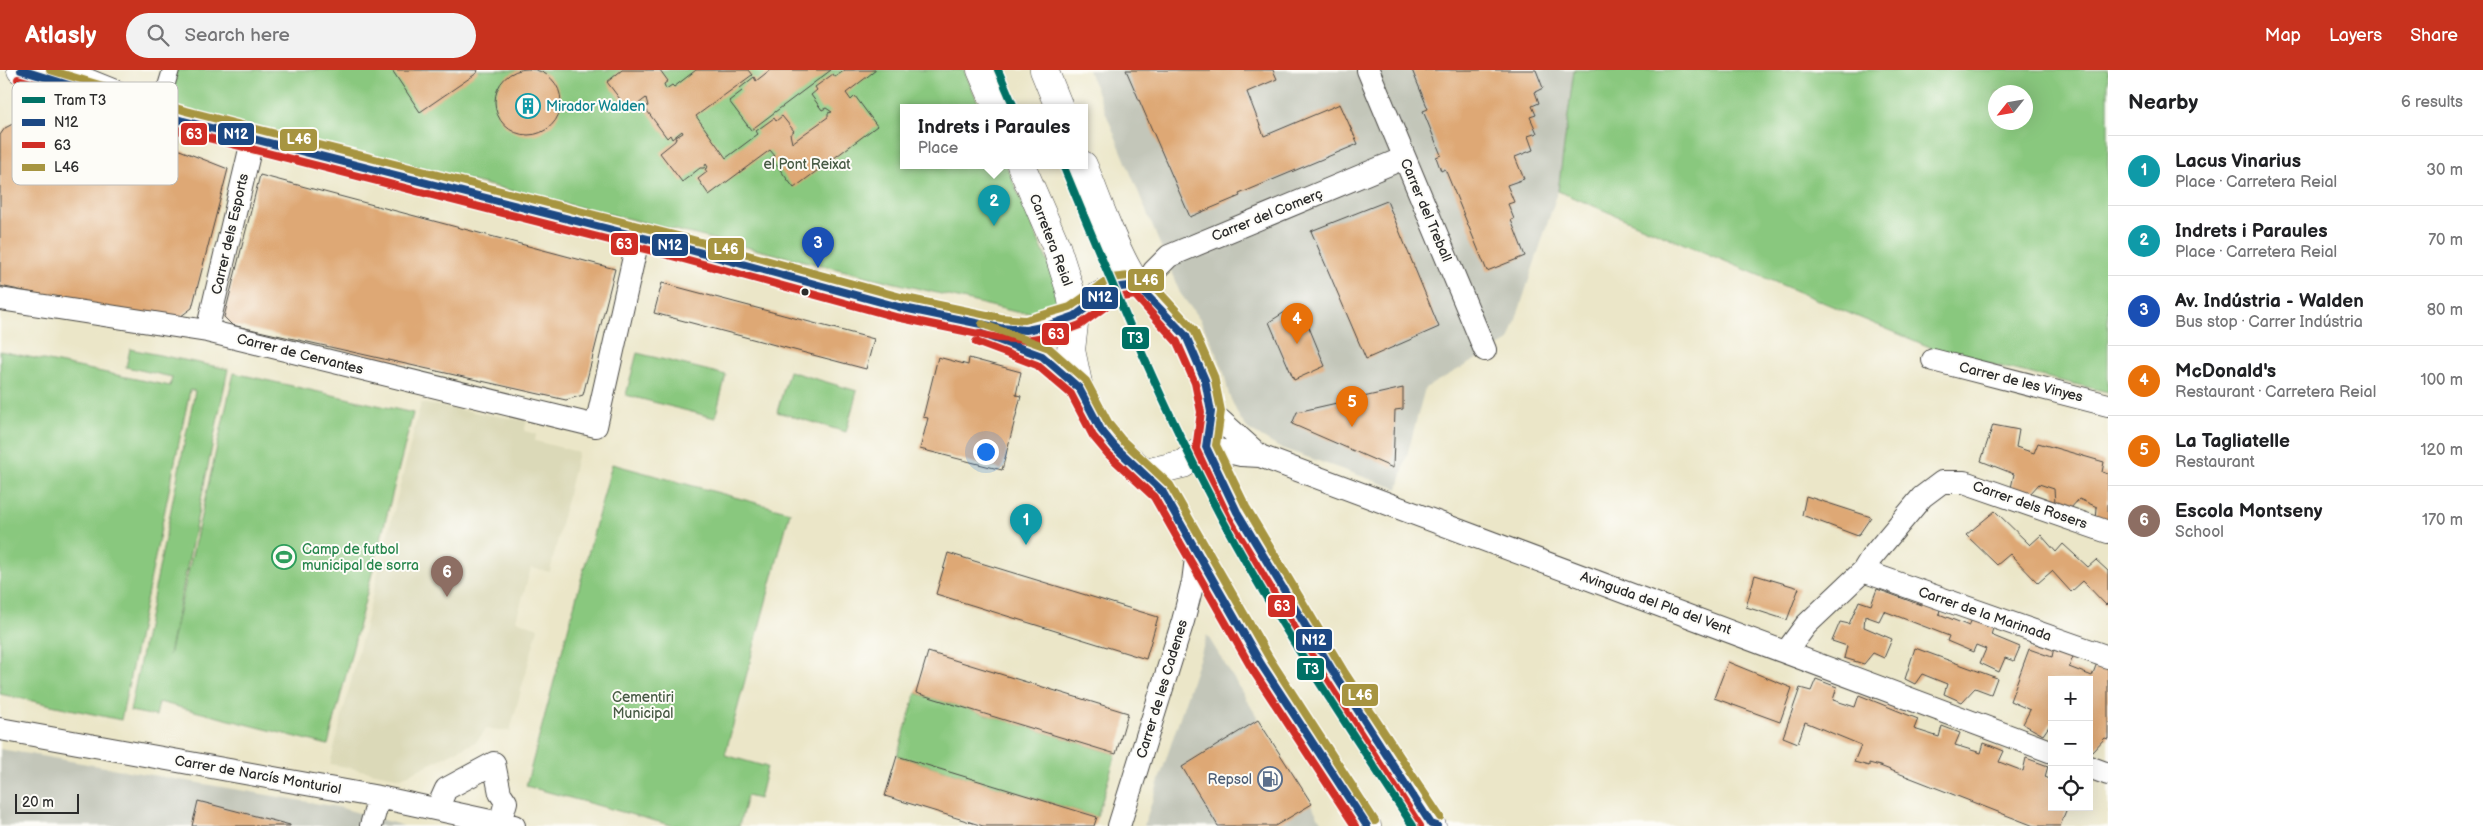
<!DOCTYPE html>
<meta charset="utf-8">
<style>
:root{--surface:#fff;--page:#f2f2f2;--text:#202124;--muted:#757577;--line:#e0e0e0;--accent:#c8321e}
body{margin:0;font-family:"Balsamiq Sans",sans-serif;background:var(--page);color:var(--text)}
.controls{position:absolute;right:15px;bottom:15px;display:grid;overflow:hidden;border-radius:0px;box-shadow:0 5px 20px #0002}
.controls button{width:45px;height:45px;display:grid;place-items:center;padding:0;border:0;border-bottom:1px solid var(--line);background:var(--surface);color:var(--text);font:25px sans-serif}
.compass{position:absolute;left:1988px;top:15px;width:45px;height:45px;border-radius:50%;background:var(--surface);box-shadow:0 5px 20px #0002;rotate:239deg}
.scale{position:absolute;left:15px;bottom:12px;width:64px;box-sizing:border-box;padding-left:5px;border:2px solid #2b2b2b;border-top:0;font-size:14px;line-height:18px;white-space:nowrap;color:#2b2b2b;-webkit-text-stroke:4px #fdfcf7;paint-order:stroke}
.you{position:absolute;left:985px;top:381px;width:18px;height:18px;margin:-12px;border:4px solid #fff;border-radius:50%;background:#1a73e8;box-shadow:0 0 0 8px #1a73e833}
.badge{display:grid;place-items:center;width:32px;height:32px;border-radius:50%;background:var(--accent);color:#fff;font-size:16px;font-weight:700}
.pin{position:absolute;translate:-50% -41px;filter:drop-shadow(0 1px 2px #0008)}
.pin::after{content:'';position:absolute;top:26px;width:18px;height:15px;background:inherit;clip-path:polygon(0 0,100% 0,50% 100%)}
.popup{position:absolute;left:900px;top:34px;width:188px;height:65px;box-sizing:border-box;display:grid;place-content:center;border-radius:0px;background:var(--surface);filter:drop-shadow(0 1px 4px #0005);font-size:16px;white-space:nowrap;color:var(--muted)}
.popup b{font-size:19px;color:var(--text)}
.popup::after{content:'';position:absolute;left:50%;top:100%;margin-left:-10px;border:10px solid transparent;border-top-color:var(--surface)}
.list{margin:0;padding:0;list-style:none}
h2{display:flex;justify-content:space-between;align-items:center;height:65px;margin:0;padding:0 20px;font-size:21px}
h2 small{font-size:16px;font-weight:400;color:var(--muted)}
.list li{display:grid;grid-template-columns:32px 1fr auto;gap:15px;align-items:center;box-sizing:border-box;height:70px;padding:0 20px;border-top:1px solid var(--line)}
.list b{display:block;font-size:19px;white-space:nowrap}
.list p{margin:0;font-size:16px;white-space:nowrap;color:var(--muted)}
.list em{font-size:16px;font-style:normal;color:var(--muted)}
.icon{flex:none;width:28px;height:28px;fill:none;stroke:currentColor;stroke-width:2;stroke-linecap:round;stroke-linejoin:round}
.map{position:relative;flex:none;width:2108px;height:756px;overflow:hidden}
header{display:flex;align-items:center;gap:30px;box-sizing:border-box;height:70px;padding:0 25px;background:var(--accent);color:#fff}
header strong{font-size:24px}
nav{display:flex;gap:28px;margin-inline-start:auto;font-size:18px}
.search{width:350px;height:45px;background:var(--page);display:flex;align-items:center;gap:12px;box-sizing:border-box;padding:0 18px;border-radius:28px;color:var(--muted);font-size:19px}
main{display:flex}
aside{flex:1;background:var(--surface)}
.map>svg:first-child{display:block}
</style>
<header>
<strong>Atlasly</strong>
<div class="search"><svg class="icon" aria-label="search" viewBox="0 0 24 24"><circle cx="10" cy="10" r="6"/><path d="M15 15l6 6"/></svg>Search here</div>
<nav><a>Map</a><a>Layers</a><a>Share</a></nav>
</header>
<main>
<div class="map">
<svg width="2108" height="756" viewBox="0 0 2108 756">
<rect width="100%" height="100%" fill="#fdfcf7"/>
<filter id="ink" filterUnits="userSpaceOnUse"><feTurbulence type="fractalNoise" baseFrequency=".02" numOctaves="2"/><feDisplacementMap in="SourceGraphic" scale="10" xChannelSelector="R" yChannelSelector="G"/><feConvolveMatrix kernelMatrix="1 2 1 2 8 2 1 2 1" color-interpolation-filters="sRGB"/></filter>
<filter id="wash" filterUnits="userSpaceOnUse"><feTurbulence type="fractalNoise" baseFrequency=".0096" numOctaves="4" result="noise"/><feDisplacementMap in="SourceGraphic" scale="20" xChannelSelector="R" yChannelSelector="G"/><feGaussianBlur stdDeviation="1.12" result="paint"/><feColorMatrix in="noise" values="0 0 0 0 0 0 0 0 0 0 0 0 0 0 0 0 0 1.4 0 .05"/><feComposite in="paint" operator="in"/></filter>
<g filter="url(#wash)">
<rect width="100%" height="100%" fill="#ebe6c8"/>
<!-- built -->
<path fill="#dbd9b8" d="M421,333L527,351L524,361L536,364L535,371L578,382L550,502L531,498L516,550L538,558L510,661L486,659L477,671L401,708L330,694Z"/>
<!-- industrial -->
<path fill="#c3c6b9" d="M1088,0H1574L1558,121L1509,271L1425,318L1398,419L1278,377L1248,359L1240,349L1229,325L1223,299L1212,273L1200,250L1180,223Z
M1207,565L1324,756H1144Z
M0,679L338,737L404,756H0Z"/>
<!-- green -->
<path fill="#89c87e" stroke="#5a7a54" fill-rule="evenodd" d="M171,0H964L980,37H904V95H1006L1059,218L1055,239L1037,243L1016,242L160,36Z
M1574,0H2108V322L1944,283L1558,121ZM1996,22H2026V52H1996Z
M130,279L228,299L169,585L234,303L413,343L328,675L159,632L156,646L130,641L195,321L190,320L121,650L0,624V281L170,316L172,307L126,297Z
M637,283L726,305L715,348L626,325Z
M789,301L857,321L846,362L777,342Z
M612,394L790,442L725,685L767,697L759,729L747,726L739,756H674L526,716Z
M916,623L1116,684L1097,747L897,686Z"/>
<g id="blocks">
<!-- building -->
<path fill="#dea875" d="M495 32a33 33 0 1 1 66 0a33 33 0 1 1-66 0Z
M392,0H478L477,3L420,42Z
M622,0H660L668,11L664,14L666,19L672,15L674,17L696,0H748L752,5L696,46L726,88L758,64L756,61L774,48L776,51L782,46L794,61L790,64L792,73L804,64L828,47V43L832,42L826,38L822,40L811,25L817,20L815,17L833,4L835,7L845,0H876L846,23L851,30L855,26L877,56L794,118L771,88L775,86L770,80L709,125L698,109L707,102L705,99L708,97L706,94L704,98H700L682,112L660,83L675,71L676,67L683,63L682,61L672,69L670,65L667,68L645,38L648,36L646,28L629,41L607,12Z
M770,0H831L751,60L729,31L742,21L740,18L754,7L756,11Z
M1126,0H1273L1277,9L1247,22L1264,66L1340,34L1358,74L1239,124L1240,126L1190,147Z
M1412,0H1536L1543,18L1535,22L1539,33L1532,36L1536,45L1530,47L1537,63L1528,66L1533,80L1515,87L1524,109L1507,115L1514,132L1508,134L1514,149L1511,150L1525,186L1487,201L1445,99L1441,101L1436,87L1441,85L1423,41L1428,39Z
M53,43L114,63L120,49L178,69L177,79L228,99L192,238L173,252L0,216V65L5,58L32,44Z
M260,105L615,199L583,325L566,330L232,255L224,247Z
M1387,131L1439,257L1366,289L1311,161Z
M662,213L874,269L866,299L654,243Z
M1301,238L1325,296L1294,310L1269,252L1285,242Z
M938,287L968,295L969,288L1021,302L1016,325L1021,326L1002,400L920,379L928,348L923,347Z
M1403,318V339L1395,340L1393,398L1292,354L1297,342Z
M1993,355L2019,360L2016,377L2034,383L2038,373L2104,392L2102,402L2108,404V456L2096,451L2097,437L2079,429L2070,439L2055,433L2054,419L2039,414L2030,424L2011,418L2014,404L1981,391Z
M1806,426L1871,447L1858,466L1802,445Z
M1995,441L2030,475L2041,465L2056,482L2063,474L2088,497L2096,490L2108,501V533L2106,535L2083,511L2071,522L2052,501L2038,513L2010,484L1997,495L1966,465Z
M948,483L1158,547L1146,589L936,524Z
M1755,505L1799,518L1787,550L1746,537Z
M1877,519L1921,535L1924,528L1941,534L1939,544L1969,556L1973,547L1994,555L1991,565L2020,577L2014,591L2005,588L1999,602L1980,593L1986,579L1976,575L1973,582L1947,571L1949,566L1884,541L1879,551L1865,546L1864,557L1892,569L1884,588L1873,583L1864,594L1844,588L1847,576L1832,571L1840,552L1849,554L1859,531L1871,535Z
M2054,577L2074,584L2069,597L2092,606L2097,593L2108,597V669L2105,668L2092,682L2089,681V610H2052V652L2043,665L2023,654L2030,640L2010,631L2029,579L2052,587Z
M1915,578L1997,608L1991,624L1975,618L1962,632L1944,624L1947,614L1922,604L1915,614L1905,609Z
M928,582L1128,643L1116,684L916,623Z
M1728,592L1792,618L1780,652L1714,628Z
M1816,609L1837,617L1833,630L1855,637L1859,625L1918,649L1914,659L1939,667L1942,656L1960,663L1955,675L1981,683L1984,673L2004,681L1999,692L2023,701L2026,688L2048,696L2045,707L2052,710V737H2068L2060,756H2034L1880,696L1869,693V696L1854,692L1861,675L1805,652L1798,673L1783,667L1800,618L1811,621Z
M1258,650L1312,734L1275,756H1218L1182,697Z
M897,686L1097,747L1094,756H983L885,726Z
M198,731L290,755V756H192Z"/>
</g>
</g>
<g filter="url(#ink)">
<use href="#blocks" fill-opacity="0" stroke="#484743" stroke-width="1"/>
<g fill="none" stroke-linecap="round" stroke-linejoin="round">
<defs>
<path id="pedestrian" d="M71,0L118,19
M145,30L160,36L171,0"/>
<path id="minor" d="M1368,0L1485,280
M1143,219L1154,201L1169,186L1404,88
M0,229L207,261L596,356L638,169
M207,261L253,67
M1933,290L2108,335
M1211,342L1260,386
M1206,377L1241,385L1260,386L2052,682
M1863,501L2108,587
M1786,582L1806,555L1863,501L1871,488L1922,427L1942,412H1964L2108,462
M0,659L379,727L514,756
M2089,697L2108,704
M437,739L446,719L494,693L500,723L506,732L500,752
M371,756L379,727
M1119,756L1183,551L1193,512L1197,480"/>
<path id="tertiary" d="M21,0L48,10L183,51L687,179L899,237L1000,258L1026,260L1075,246
M991,267L1042,286L1079,318"/>
<path id="primary" d="M981,0L997,37
M1044,0L1059,37
M1021,95L1056,176L1070,220L1075,246L1071,280L1079,318L1101,360L1115,377L1145,403L1162,421L1261,594L1367,756
M1083,95C1095,122 1122,205 1143,219L1186,266L1205,310L1211,342L1206,377L1237,442L1337,608L1432,756
M1075,246C1092,227 1111,216 1137,215
M1145,403L1183,394L1206,377"/>
</defs>
<!-- pedestrian casing -->
<use href="#pedestrian" stroke="#484743" stroke-width="18"/>
<!-- minor casing -->
<use href="#minor" stroke="#484743" stroke-width="24"/>
<!-- tertiary casing -->
<use href="#tertiary" stroke="#484743" stroke-width="29"/>
<!-- primary casing -->
<use href="#primary" stroke="#484743" stroke-width="29"/>
<!-- pedestrian -->
<use href="#pedestrian" stroke="#fff" stroke-width="16"/>
<!-- minor -->
<use href="#minor" stroke="#fff" stroke-width="22"/>
<!-- tertiary -->
<use href="#tertiary" stroke="#fff" stroke-width="28"/>
<!-- primary -->
<use href="#primary" stroke="#fff" stroke-width="28"/>
<defs>
<path id="bus-1" d="M21,0L183,51L687,179L899,237L1000,258L1026,260L1047,256L1075,246L1113,218L1137,215L1186,266L1205,310L1211,342L1206,377L1237,442L1337,608L1431,754L1437,756
M979,263L1042,286L1079,318L1101,360L1115,377L1162,421L1261,594L1367,756"/>
<path id="bus-2" d="M18,9L181,61L684,189L896,247L998,268L1026,270L1050,266L1080,255L1117,228L1135,225L1177,272L1195,313L1201,342L1196,379L1228,447L1328,613L1420,756
M976,272L1037,295L1071,324L1093,366L1108,384L1154,427L1252,599L1355,756"/>
<path id="bus-3" d="M50,0L186,41L689,169L901,227L1001,248L1025,250L1070,237L1111,208L1138,205L1150,212L1194,260L1214,306L1221,341L1216,375L1246,437L1345,603L1440,747
M982,254L1049,278L1086,311L1109,354L1122,370L1170,415L1270,589L1375,751"/>
</defs>
<!-- bus-1 casing -->
<use href="#bus-1" stroke="#fdfcf7" stroke-width="11"/>
<!-- bus-2 casing -->
<use href="#bus-2" stroke="#fdfcf7" stroke-width="11"/>
<!-- bus-3 casing -->
<use href="#bus-3" stroke="#fdfcf7" stroke-width="11"/>
<!-- bus-1 -->
<use href="#bus-1" stroke="#1c4883" stroke-width="8"/>
<!-- bus-2 -->
<use href="#bus-2" stroke="#d02e26" stroke-width="8"/>
<!-- bus-3 -->
<use href="#bus-3" stroke="#a79541" stroke-width="8"/>
<defs>
<path id="tram-1" d="M998,0L1014,37
M1063,95C1112,214 1160,333 1221,447C1278,554 1347,655 1413,756"/>
</defs>
<!-- tram-1 casing -->
<use href="#tram-1" stroke="#fdfcf7" stroke-width="11"/>
<!-- tram-1 -->
<use href="#tram-1" stroke="#007165" stroke-width="8"/>
</g>
</g>
<!-- icons -->
<defs>
<symbol id="building-ring" viewBox="-11 -11 22 22"><circle r="9.5" fill="#fdfcf7" stroke="#0f9aa8" stroke-width="1.5"/><path d="M-4-6H4V6H1V3H-1V6H-4ZM-2.5-4.3h1.7v1.8h-1.7ZM.8-4.3h1.7v1.8H.8ZM-2.5-1h1.7V.8h-1.7ZM.8-1h1.7V.8H.8Z" fill="#0f9aa8"/></symbol>
<symbol id="stadium-ring" viewBox="-11 -11 22 22"><circle r="9.5" fill="#fdfcf7" stroke="#2e9e5b" stroke-width="1.5"/><path d="M0-5a6.5 5 0 1 0 0 10a6.5 5 0 1 0 0-10ZM-3.5-1.8h7v3.6h-7Z" fill="#2e9e5b"/></symbol>
<symbol id="fuel-ring" viewBox="-11 -11 22 22"><circle r="9.5" fill="#fdfcf7" stroke="#5c6f8a" stroke-width="1.5"/><path d="M-5.5-6h7V0h2V4h1.3V-2.5L3-4.5l.8-.8L6-3V5H2.5V1h-1V6h-7ZM-4.2-4.7v3.2H.2V-4.7Z" fill="#5c6f8a"/></symbol>
</defs>
<g fill-rule="evenodd">
<use href="#building-ring" x="514" y="22" width="28" height="28"/>
<use href="#stadium-ring" x="270" y="473" width="28" height="28"/>
<use href="#fuel-ring" x="1256" y="695" width="28" height="28"/>
</g>
<!-- markers -->
<circle fill="#2b2b2b" stroke="#fdfcf7" stroke-width="2" cx="805" cy="222" r="4.5"/>
<g text-anchor="middle" dominant-baseline="central" stroke-width="4" stroke-linejoin="round" paint-order="stroke">
<!-- culture labels -->
<g font-size="14" fill="#0d838f" stroke="#fdfcf7" text-anchor="start">
<text x="546" y="36">Mirador Walden</text>
</g>
<!-- park labels -->
<g font-size="14" fill="#475a44" stroke="#fdfcf7">
<text x="807" y="94">el Pont Reixat</text>
<text x="643" y="627">Cementiri<tspan x="643" dy="16">Municipal</tspan></text>
</g>
<!-- street labels -->
<g font-size="14" fill="#2b2b2b" stroke="#fdfcf7">
<text transform="translate(1426 140) rotate(67)">Carrer del Treball</text>
<text transform="translate(1267 145) rotate(-22)">Carrer del Comerç</text>
<text transform="translate(230 164) rotate(-77)">Carrer dels Esports</text>
<text transform="translate(1051 170) rotate(69)">Carretera Reial</text>
<text transform="translate(300 284) rotate(14)">Carrer de Cervantes</text>
<text transform="translate(2021 312) rotate(14)">Carrer de les Vinyes</text>
<text transform="translate(2030 435) rotate(19)">Carrer dels Rosers</text>
<text transform="translate(1656 533) rotate(20)">Avinguda del Pla del Vent</text>
<text transform="translate(1985 544) rotate(19)">Carrer de la Marinada</text>
<text transform="translate(1162 619) rotate(-73)">Carrer de les Cadenes</text>
<text transform="translate(258 705) rotate(10)">Carrer de Narcís Monturiol</text>
</g>
<!-- leisure labels -->
<g font-size="14" fill="#27864d" stroke="#fdfcf7" text-anchor="start">
<text x="302" y="479">Camp de futbol<tspan x="302" dy="16">municipal de sorra</tspan></text>
</g>
<!-- service labels -->
<g font-size="14" fill="#4e5e75" stroke="#fdfcf7" text-anchor="end">
<text x="1252" y="709">Repsol</text>
</g>
</g>
<!-- legend -->
<rect x="12" y="12" width="166" height="103" rx="8" fill="#fdfcf7" stroke="#bebdba" stroke-width="1"/>
<rect x="22" y="27" width="23" height="6" fill="#007165"/>
<rect x="22" y="49" width="23" height="7" fill="#1c4883"/>
<rect x="22" y="72" width="23" height="6" fill="#d02e26"/>
<rect x="22" y="94" width="23" height="7" fill="#a79541"/>
<g font-size="14" fill="#2b2b2b">
<text x="54" y="35">Tram T3</text>
<text x="54" y="57">N12</text>
<text x="54" y="80">63</text>
<text x="54" y="102">L46</text>
</g>
<g stroke="#fdfcf7" stroke-width="2">
<rect x="180" y="52" width="28" height="24" rx="5" fill="#d02e26"/>
<rect x="217" y="52" width="38" height="24" rx="5" fill="#1c4883"/>
<rect x="279" y="58" width="39" height="24" rx="5" fill="#a79541"/>
<rect x="610" y="162" width="29" height="24" rx="5" fill="#d02e26"/>
<rect x="651" y="163" width="38" height="24" rx="5" fill="#1c4883"/>
<rect x="707" y="167" width="38" height="24" rx="5" fill="#a79541"/>
<rect x="1127" y="198" width="38" height="24" rx="5" fill="#a79541"/>
<rect x="1081" y="216" width="38" height="24" rx="5" fill="#1c4883"/>
<rect x="1041" y="252" width="29" height="24" rx="5" fill="#d02e26"/>
<rect x="1121" y="256" width="29" height="24" rx="5" fill="#007165"/>
<rect x="1267" y="524" width="29" height="24" rx="5" fill="#d02e26"/>
<rect x="1295" y="558" width="38" height="24" rx="5" fill="#1c4883"/>
<rect x="1296" y="587" width="29" height="24" rx="5" fill="#007165"/>
<rect x="1341" y="613" width="38" height="24" rx="5" fill="#a79541"/>
</g>
<g font-size="14" text-anchor="middle" font-weight="bold" fill="#fff">
<text x="194" y="69">63</text>
<text x="236" y="69">N12</text>
<text x="299" y="74">L46</text>
<text x="624" y="179">63</text>
<text x="670" y="180">N12</text>
<text x="726" y="184">L46</text>
<text x="1146" y="215">L46</text>
<text x="1100" y="232">N12</text>
<text x="1056" y="269">63</text>
<text x="1135" y="273">T3</text>
<text x="1282" y="541">63</text>
<text x="1314" y="575">N12</text>
<text x="1311" y="604">T3</text>
<text x="1360" y="630">L46</text>
</g>
</svg>
<div class="controls">
<button>+</button>
<button>−</button>
<button><svg class="icon" aria-label="locate" viewBox="0 0 24 24"><circle cx="12" cy="12" r="6"/><path d="M12 2v4M12 18v4M2 12h4M18 12h4"/></svg></button>
</div>
<svg class="compass" viewBox="-18 -18 36 36"><path d="M0-13l5 13h-10z" fill="#e53935"/><path d="M0 13l5-13h-10z" fill="#757577"/></svg>
<div class="scale">20 m</div>
<div class="you"></div>
<div class="pin badge" style="left:1026px;top:475px;background:#0f9aa8">1</div>
<div class="pin badge" style="left:994px;top:156px;background:#0f9aa8">2</div>
<div class="popup"><b>Indrets i Paraules</b>Place</div>
<div class="pin badge" style="left:818px;top:198px;background:#1a4fb4">3</div>
<div class="pin badge" style="left:1297px;top:274px;background:#e8710a">4</div>
<div class="pin badge" style="left:1352px;top:357px;background:#e8710a">5</div>
<div class="pin badge" style="left:447px;top:527px;background:#8d6e63">6</div>
</div>
<aside>
<h2>Nearby<small>6 results</small></h2>
<ul class="list">
<li><span class="badge" style="background:#0f9aa8">1</span><div><b>Lacus Vinarius</b><p>Place · Carretera Reial</p></div><em>30 m</em></li>
<li><span class="badge" style="background:#0f9aa8">2</span><div><b>Indrets i Paraules</b><p>Place · Carretera Reial</p></div><em>70 m</em></li>
<li><span class="badge" style="background:#1a4fb4">3</span><div><b>Av. Indústria - Walden</b><p>Bus stop · Carrer Indústria</p></div><em>80 m</em></li>
<li><span class="badge" style="background:#e8710a">4</span><div><b>McDonald's</b><p>Restaurant · Carretera Reial</p></div><em>100 m</em></li>
<li><span class="badge" style="background:#e8710a">5</span><div><b>La Tagliatelle</b><p>Restaurant</p></div><em>120 m</em></li>
<li><span class="badge" style="background:#8d6e63">6</span><div><b>Escola Montseny</b><p>School</p></div><em>170 m</em></li>
</ul>
</aside>
</main>
